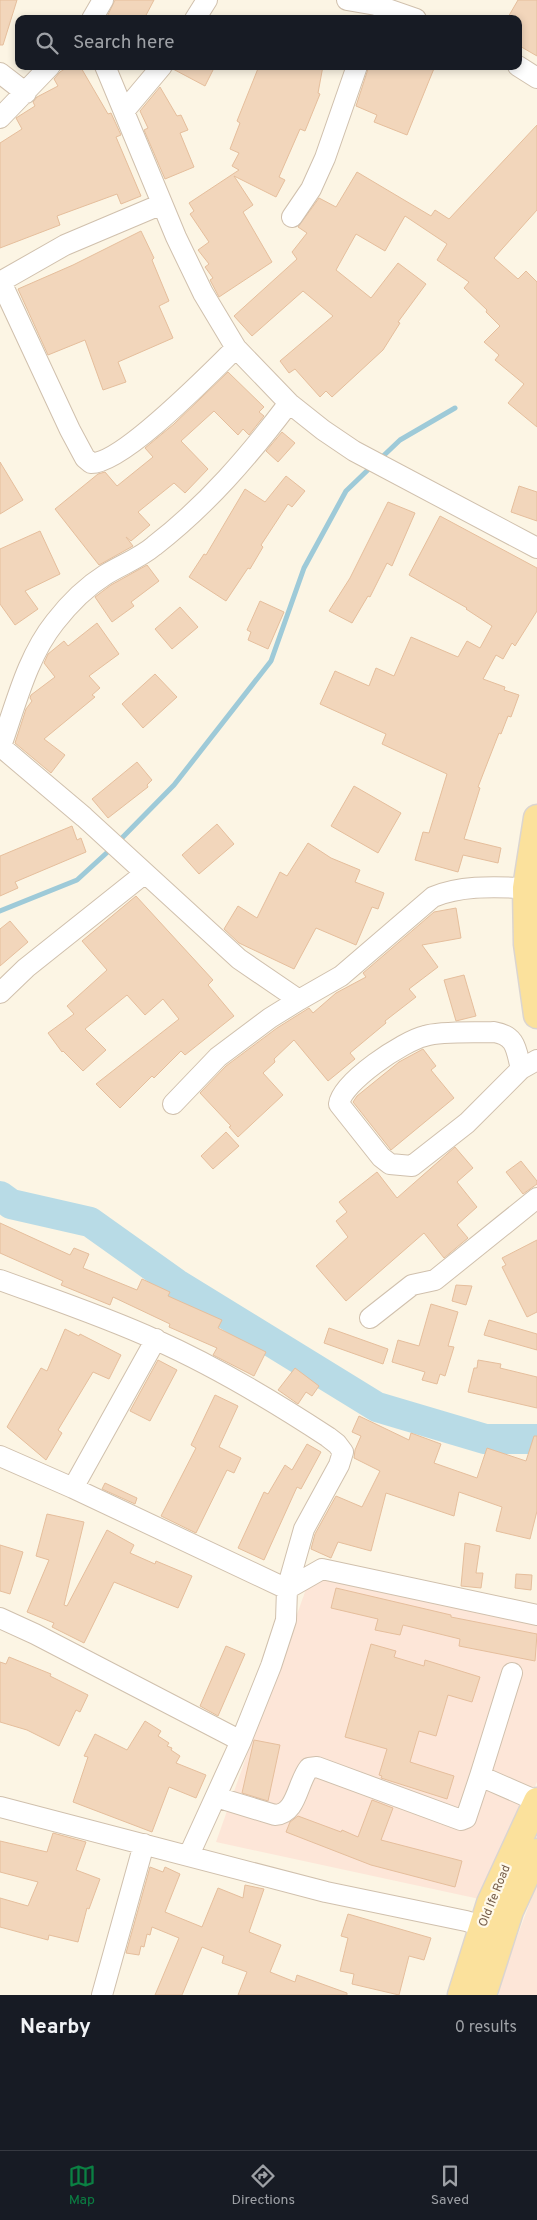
<!DOCTYPE html>
<style>
:root{--surface:#171b24;--page:#20242c;--text:#f1f3f6;--muted:#9ea1a6;--line:#363941;--accent:#0b8043}
body{margin:0;font-family:Overpass,sans-serif;background:var(--page);color:var(--text)}
.list{margin:0;padding:0;list-style:none}
h2{display:flex;justify-content:space-between;align-items:center;height:65px;margin:0;padding:0 20px;font-size:21px}
h2 small{font-size:16px;font-weight:400;color:var(--muted)}
.icon{flex:none;width:28px;height:28px;fill:none;stroke:currentColor;stroke-width:2;stroke-linecap:round;stroke-linejoin:round}
.map{position:relative;flex:none;width:537px;height:1995px;overflow:hidden}
.search{position:absolute;background:var(--surface);box-shadow:0 2px 8px #0003;left:15px;right:15px;top:15px;height:55px;display:flex;align-items:center;gap:12px;box-sizing:border-box;padding:0 18px;border-radius:10px;color:var(--muted);font-size:19px}
.sheet{height:155px;background:var(--surface)}
nav{display:flex;justify-content:space-around;align-items:center;box-sizing:border-box;height:70px;border-top:1px solid var(--line);background:var(--surface);font-size:14px;color:var(--muted)}
nav a{display:grid;justify-items:center;gap:2px}
nav .on{color:var(--accent)}
.map>svg:first-child{display:block}
</style>
<div class="map">
<svg width="537" height="1995" viewBox="0 0 537 1995">
<rect width="100%" height="100%" fill="#fcf5e4"/>
<!-- commercial -->
<path fill="#fde6d8" d="M311,1575L537,1621V1782L484,1900L216,1842Z
M537,1884V1995H499V1984Z"/>
<g fill="none" stroke-linecap="round" stroke-linejoin="round">
<!-- stream -->
<path stroke="#9ecad8" stroke-width="5" d="M379,460L400,440L455,408
M118,842L174,785L271,661L304,568L346,491L373,465
M0,911L77,880L112,848"/>
<!-- river -->
<path stroke="#b8dbe6" stroke-width="30" d="M0,1196L11,1204L90,1222L177,1284L377,1407L485,1439H537"/>
</g>
<!-- building -->
<path fill="#f2d6bb" stroke="#e5be9c" d="M0,0H17L3,45H0Z
M115,0H154L144,19H106Z
M518,0H537V56L518,45V19H507Z
M69,66H80L108,114L111,113L121,135L116,137L141,196L121,204L117,194L57,216L60,225L0,248V143L22,129L16,118L35,106L33,102L37,97L58,86L54,79L60,72Z
M174,66H215L205,86L173,69Z
M259,66H323L318,93L320,94L305,131L300,129L279,177L285,180L276,197L234,176L253,205L243,212L272,262L219,297L210,280L213,278L205,267L209,264L198,250L209,242L190,214L194,211L189,203L239,170L232,166L239,153L230,149L240,123L237,121Z
M369,66H435L407,135L374,122L377,115L356,106Z
M160,87L177,116L181,115L188,130L180,133L194,167L165,179L144,130L148,128L140,111Z
M537,125V210L494,258L518,279L526,271L537,282V427L508,403L524,384L495,360L499,355L484,342L500,326L486,312L487,310L464,288L469,282L437,260L447,244L405,216L385,251L356,234L336,270L371,298L398,263L426,284L398,322L400,323L383,350L332,397L326,391L320,397L295,369L289,373L280,361L333,316L303,291L252,336L234,316L297,259L292,252L307,233L298,227L319,198L336,207L357,172L431,216L435,210L449,219Z
M141,231L154,258L152,260L169,301L159,306L173,338L118,362L126,382L103,390L85,340L48,355L18,289L73,265Z
M228,372L264,407L259,412L264,416L249,435L243,429L238,435L214,411L181,441L208,469L185,493L174,483L138,512L150,525L131,541L126,537L133,546L99,565L55,509L98,474L105,472L117,486L153,457L145,448L174,424Z
M282,432L295,443L278,462L266,451Z
M0,462L23,500L0,514Z
M286,476L305,491L292,507L288,504L261,545L263,547L250,569L248,568L226,601L189,577L204,554L206,555L245,489L265,502Z
M519,486L537,492V521L511,512Z
M388,502L415,513L392,566L387,563L370,597L368,596L352,623L329,611L350,578Z
M440,516L537,568V611L515,646L512,643L503,659L496,655L483,679L505,687L504,690L519,695L511,717L508,716L501,734L499,733L478,787L480,788L464,839L501,848L498,863L463,855L458,872L415,860L423,832L429,833L447,774L382,744L386,734L320,704L335,671L369,686L376,668L394,676L411,637L458,657L467,641L480,648L492,626L466,609L467,608L409,575Z
M40,531L60,574L25,591L38,609L15,625L0,604V549Z
M147,565L159,581L131,602L134,606L112,622L95,597L111,585Z
M260,601L284,612L268,649L248,640L251,632L247,630Z
M180,607L198,627L172,649L155,629Z
M97,623L119,654L89,676L100,688L92,695L95,697L44,739L65,755L51,773L15,743L26,709L32,701L30,698L31,695L55,677L44,663L48,654L64,641L68,646Z
M155,674L177,697L143,728L122,704Z
M137,762L152,780L147,785L148,787L108,818L92,799Z
M354,786L401,813L378,853L331,826Z
M217,824L234,844L199,874L182,855Z
M72,826L77,840L81,838L86,852L15,882L18,888L0,896V856Z
M308,843L331,858L360,870L355,882L384,893L378,909L372,907L356,945L316,928L294,969L239,943L224,929L238,906L257,918L280,872L287,876Z
M136,896L213,980L208,985L234,1016L185,1055L181,1051L154,1078L152,1076L120,1108L96,1084L179,1019L163,999L145,1015L127,995L85,1029L106,1050L83,1071L63,1051L62,1052L48,1033L74,1014L67,1006L107,970L82,941Z
M456,908L461,938L422,945L438,967L409,989L416,997L385,1021L386,1023L350,1053L355,1059L328,1081L294,1040L274,1059L275,1062L263,1073L283,1095L238,1137L229,1127L231,1126L200,1093L226,1066L277,1028L309,1008L313,1013L336,993L366,977L363,973L434,912Z
M10,921L28,942L0,966V929Z
M464,975L476,1016L456,1021L444,980Z
M423,1049L436,1066L431,1070L454,1098L391,1150L353,1102L357,1096L399,1062Z
M226,1132L239,1146L213,1169L201,1156Z
M455,1147L473,1168L457,1182L477,1207L457,1225L468,1238L444,1258L424,1233L346,1301L316,1266L348,1237L336,1221L347,1212L339,1202L377,1172L397,1198Z
M521,1161L537,1181V1184L523,1194L506,1172Z
M0,1223L70,1255L74,1248L89,1254L83,1268L137,1290L142,1279L170,1292L168,1296L222,1320L218,1328L266,1352L254,1376L213,1355L217,1348L169,1327L170,1324L113,1297L110,1305L61,1285L63,1281L0,1253Z
M537,1240V1312L527,1317L502,1267L506,1265L502,1258Z
M456,1285L472,1286L466,1305L452,1301Z
M431,1304L458,1312L448,1346L454,1347L445,1376L440,1374L437,1384L422,1380L425,1372L392,1362L398,1340L419,1346Z
M489,1320L537,1334V1350L484,1335Z
M329,1328L388,1349L383,1364L324,1343Z
M65,1329L79,1336L80,1334L121,1355L109,1379L93,1372L58,1430L62,1433L46,1460L7,1427L41,1368L47,1371Z
M158,1360L177,1370L150,1421L130,1411Z
M478,1360L501,1364L500,1368L537,1377V1408L468,1392L474,1368H477Z
M295,1368L319,1386L312,1396L306,1392L298,1404L278,1390Z
M215,1395L238,1406L219,1447L241,1458L234,1473L227,1470L196,1533L161,1516L196,1448L191,1445Z
M359,1416L409,1440L411,1433L441,1444L434,1463L477,1478L487,1448L526,1461L534,1436H537V1511L530,1539L496,1531L502,1507L459,1492L454,1516L386,1493L371,1551L338,1542L331,1558L311,1549L315,1534L336,1496L362,1507L380,1471L354,1458L355,1450L361,1436L352,1432Z
M307,1444L321,1452L301,1489L297,1487L264,1560L238,1548L264,1492L268,1494L285,1465L292,1470Z
M105,1483L137,1498L135,1504L102,1489Z
M47,1514L84,1522L64,1605L67,1606L107,1530L134,1545L130,1553L155,1564L156,1561L192,1576L178,1608L114,1582L84,1643L52,1627L54,1623L27,1612L49,1560L36,1556Z
M465,1543L480,1546L476,1573H483L481,1588L461,1586Z
M0,1545L23,1552L10,1594L0,1591Z
M516,1574L532,1575L531,1590L515,1588Z
M336,1588L451,1615V1617L537,1634L535,1661L459,1646L460,1639L403,1625L400,1635L375,1630L378,1619L331,1608Z
M371,1644L396,1651L394,1657L424,1666L425,1660L480,1677L472,1702L448,1695L436,1736L419,1731L410,1762L454,1776L447,1799L381,1778L382,1776L379,1775L387,1749L345,1737Z
M226,1646L245,1654L218,1716L200,1706Z
M9,1657L51,1674L50,1676L88,1695L80,1712L76,1710L59,1746L27,1730L0,1722V1662L6,1664Z
M145,1721L161,1731L158,1736L169,1743L167,1746L172,1748L171,1750L180,1756L176,1763L206,1775L196,1798L169,1787L152,1832L73,1802L88,1757L84,1756L95,1734L127,1750Z
M254,1740L280,1745L268,1801L242,1793Z
M372,1800L393,1808L381,1840L462,1861L455,1887L371,1865L286,1832L290,1822L298,1816L341,1832L342,1830L358,1837Z
M53,1833L86,1842L76,1870L100,1879L89,1909L87,1908L78,1942L49,1935L48,1940L0,1927V1898L28,1906L38,1882L0,1872V1841L47,1852Z
M150,1867L163,1872L165,1867L180,1874L165,1912L202,1927L218,1888L243,1898L245,1885L264,1889L249,1932L281,1945L270,1972L295,1982L297,1975L347,1993V1995H238L247,1972L222,1963L224,1956L202,1947L182,1995H155L179,1938L152,1927L150,1935L147,1934L144,1947L141,1946L139,1955L126,1953Z
M348,1914L431,1938L424,1960L409,1956L399,1995L352,1984L354,1974L340,1971L348,1938L341,1936Z"/>
<g fill="none" stroke-linecap="round" stroke-linejoin="round">
<defs>
<path id="minor" d="M347,0L376,5L416,19
M92,19L103,0
M195,19L207,0
M105,66L176,237L203,293L236,348L289,403L323,430L354,451L537,548
M518,66L537,78
M0,73L26,93
M125,110L162,66
M0,118L50,66
M292,217L311,189L325,158L357,66
M0,282L65,245L162,204
M1,282L70,430L85,458L91,463C123,464 211,372 236,348
M0,746L84,817L239,959L299,1000L341,976L433,897C462,885 494,887 526,888
M1,746C16,704 27,657 55,622C69,604 86,587 105,575C121,565 140,558 154,546C207,505 249,456 289,403
M0,993L26,968L144,874
M521,1069C516,1050 517,1036 494,1032C476,1033 441,1031 425,1036C403,1041 342,1082 339,1104L381,1157L390,1164L412,1166L467,1123L521,1069L537,1060
M173,1104L218,1057L270,1018L299,1000
M0,1280C52,1299 106,1317 156,1340C217,1367 273,1401 328,1437L337,1444L343,1452L339,1465L304,1529L287,1589L286,1620L271,1666L241,1741L189,1855
M370,1318L412,1285L435,1280L537,1198
M0,1456L73,1488L287,1589L322,1569L537,1615
M73,1488L156,1339
M0,1618L35,1634L241,1741
M480,1776L512,1673
M216,1797L275,1815C297,1814 297,1783 309,1768L317,1767L461,1820L466,1818L480,1776L537,1801
M0,1807L326,1892L466,1921L482,1926
M102,1995L144,1844"/>
<path id="major" d="M537,818L526,888L527,944L537,1015
M461,1995L490,1903L537,1801
M483,1995L510,1911L537,1852"/>
</defs>
<!-- minor casing -->
<use href="#minor" stroke="#d0c0ad" stroke-width="22"/>
<!-- major casing -->
<use href="#major" stroke="#dbd5d0" stroke-width="29"/>
<!-- minor -->
<use href="#minor" stroke="#fff" stroke-width="20"/>
<!-- major -->
<use href="#major" stroke="#fbe19c" stroke-width="26"/>
</g>
<g text-anchor="middle" dominant-baseline="central" stroke-width="4.5" stroke-linejoin="round" paint-order="stroke">
<!-- street labels -->
<g font-size="12" fill="#755d49" stroke="#fff9ea">
<text transform="translate(495 1896) rotate(-68)">Old Ife Road</text>
</g>
</g>
</svg>
<div class="search"><svg class="icon" aria-label="search" viewBox="0 0 24 24"><circle cx="10" cy="10" r="6"/><path d="M15 15l6 6"/></svg>Search here</div>
</div>
<section class="sheet">
<h2>Nearby<small>0 results</small></h2>
<ul class="list">
</ul>
</section>
<nav>
<a class="on"><svg class="icon" aria-label="map" viewBox="0 0 24 24"><path d="M3 6l6-2 6 2 6-2v14l-6 2-6-2-6 2zM9 4v14M15 6v14"/></svg>Map</a>
<a><svg class="icon" aria-label="directions" viewBox="0 0 24 24"><path d="M12 3l9 9-9 9-9-9zM9 14v-3h6M13 9l2 2-2 2"/></svg>Directions</a>
<a><svg class="icon" aria-label="saved" viewBox="0 0 24 24"><path d="M7 4h10v16l-5-4-5 4z"/></svg>Saved</a>
</nav>
